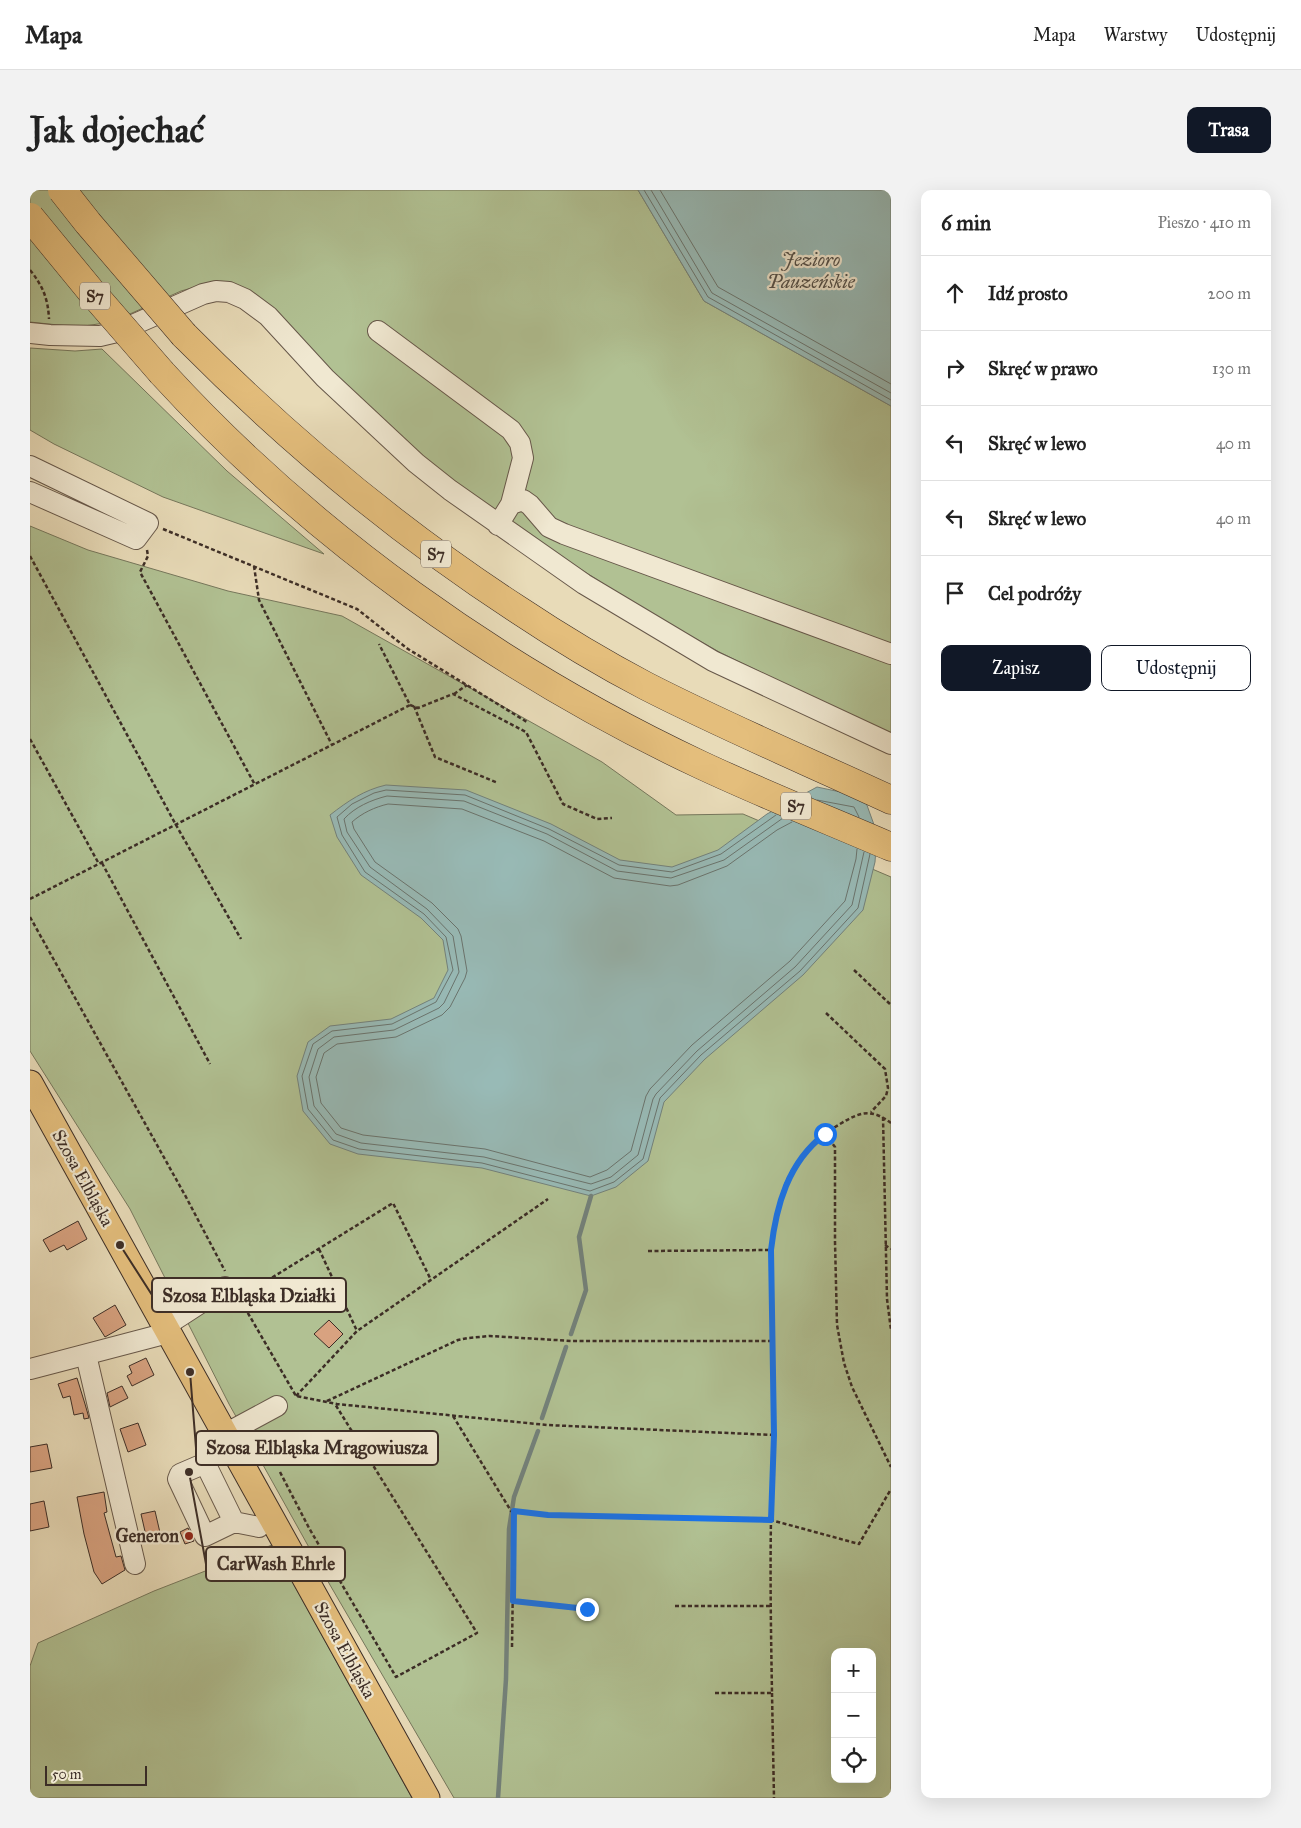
<!DOCTYPE html>
<html lang="pl">
<meta charset="utf-8">
<style>
:root{--surface:#fff;--page:#f2f2f2;--text:#222;--muted:#767676;--line:#e0e0e0;--accent:#111827}
body{margin:0;font-family:"IM FELL Great Primer",serif;background:var(--page);color:var(--text)}
.controls{position:absolute;right:15px;bottom:15px;display:grid;overflow:hidden;border-radius:10px;box-shadow:0 5px 20px #0002}
.controls button{width:45px;height:45px;display:grid;place-items:center;padding:0;border:0;border-bottom:1px solid var(--line);background:var(--surface);color:var(--text);font:25px sans-serif}
.scale{position:absolute;left:15px;bottom:12px;width:102px;box-sizing:border-box;padding-left:5px;border:2px solid #3c2d26;border-top:0;font-size:14px;line-height:18px;white-space:nowrap;color:#3c2d26;-webkit-text-stroke:4px #f0e8d1;paint-order:stroke}
.stop{position:absolute;width:15px;height:15px;margin:-11px;border:4px solid #1a73e8;border-radius:50%;background:#fff}
.stop.end{background:#1a73e8;border-color:#fff;box-shadow:0 1px 5px #0008}
.list{margin:0;padding:0;list-style:none}
h2{display:flex;justify-content:space-between;align-items:center;height:65px;margin:0;padding:0 20px;font-size:21px}
h2 small{font-size:16px;font-weight:400;color:var(--muted)}
.list li{display:grid;grid-template-columns:32px 1fr auto;gap:15px;align-items:center;box-sizing:border-box;height:75px;padding:0 20px;border-top:1px solid var(--line)}
.list b{display:block;font-size:19px;white-space:nowrap}
.list em{font-size:16px;font-style:normal;color:var(--muted)}
.actions{display:flex;gap:10px;padding:15px 20px}
.actions a{flex:1;padding:11px 0;border:1px solid var(--accent);border-radius:10px;text-align:center;font-size:18px;color:var(--accent)}
.actions .main{background:var(--accent);color:#fff}
.icon{flex:none;width:28px;height:28px;fill:none;stroke:currentColor;stroke-width:2;stroke-linecap:round;stroke-linejoin:round}
.map{position:relative;flex:none;width:861px;height:1608px;overflow:hidden;border-radius:10px}
header{display:flex;align-items:center;gap:30px;box-sizing:border-box;height:70px;padding:0 25px;background:var(--surface);border-bottom:1px solid var(--line)}
header strong{font-size:24px}
nav{display:flex;gap:28px;margin-inline-start:auto;font-size:18px}
.intro{display:flex;align-items:center;justify-content:space-between;box-sizing:border-box;height:120px;padding:0 30px}
h1{margin:0;font-size:35px}
.button{padding:12px 22px;border-radius:10px;background:var(--accent);color:#fff;font-size:18px;font-weight:700}
main{display:flex;gap:30px;padding:0 30px}
aside{flex:1;background:var(--surface);border-radius:10px;box-shadow:0 5px 20px #0002}
.map>svg:first-child{display:block}
</style>
<header>
<strong>Mapa</strong>
<nav><a>Mapa</a><a>Warstwy</a><a>Udostępnij</a></nav>
</header>
<div class="intro"><h1>Jak dojechać</h1><a class="button">Trasa</a></div>
<main>
<div class="map">
<svg width="861" height="1608" viewBox="0 0 861 1608">
<rect width="100%" height="100%" fill="#e8dbb8"/>
<filter id="stains"><feTurbulence type="fractalNoise" baseFrequency=".004" numOctaves="4"/><feColorMatrix values="0 0 0 0 .2 0 0 0 0 .09 0 0 0 0 .02 0 0 0 .5 -.17"/></filter>
<radialGradient id="worn" r=".72"><stop offset=".6" stop-color="#630" stop-opacity="0"/><stop offset="1" stop-color="#630" stop-opacity=".3"/></radialGradient>
<!-- green -->
<path fill="#b1c193" stroke="#76775c" fill-rule="evenodd" d="M0,0H608L674,111L861,216V545L691,463L611,418L510,353L423,291L183,92L151,101L82,132L47,137L0,132Z
M0,158L45,161L72,159L197,281L294,364L133,307L24,254L0,240Z
M0,336L58,360L198,401L312,426L572,572L646,625L713,624L861,687V1608H424L300,1395L199,1214L100,1019L0,861ZM805,1462H842V1589H805Z
M242,1355L382,1608H0V1476L8,1453L124,1401Z"/>
<!-- water -->
<path fill="#98bab6" stroke="#73827c" d="M608,0H861V216L674,111Z
M356,595L436,600L521,634L590,670L642,677L688,660L737,624L787,597L834,607L847,643L845,672L833,720L773,785L675,869L634,912L618,971L586,997L561,1006L452,978L328,964L300,954L273,921L267,886L278,852L300,836L361,829L404,808L418,780L413,750L391,728L331,685L307,647L300,625C318,611 334,600 356,595Z"/>
<g fill="none" stroke-linecap="round" stroke-linejoin="round">
<!-- shore -->
<path stroke="#6a746e" stroke-width="1" d="M614,0L678,107L861,210
M621,0L682,103L861,203
M630,0L688,97L861,194
M787,610L824,617L829,627
M746,625L691,664L642,682L589,675L519,639L435,605L356,600L344,603L322,614L307,627L312,645L335,682L394,724L416,747L423,780L406,812L362,834L302,841L283,854L272,886L278,919L303,950L329,959L452,973L560,1001L584,992L613,969L630,908L671,865L770,781L828,718L840,664
M753,628L694,670L641,688L587,681L517,644L434,611L357,606C341,610 325,617 314,629L317,642L340,677L397,719L423,746L429,782L414,813L409,818L364,840L304,847L288,859L279,887L284,916L306,944L331,953L454,967L561,994L581,987L608,965L623,909L626,904L667,861L765,777L822,715L834,662
M762,632L747,640L697,676L648,695L640,696L584,688L514,651L432,619L358,614C345,617 332,623 322,632L324,639L345,672L402,713L428,739L431,746L437,781L435,788L420,817L412,825L366,847L307,854L294,863L286,887L291,913L311,938L333,945L455,959L560,987L577,980L601,961L616,906L620,899L662,855L760,771L815,711L826,669L827,659"/>
<!-- stream -->
<path stroke="#73827c" stroke-width="4.5" d="M541,1144L556,1100L549,1047L561,1006
M512,1228L536,1157
M468,1608L476,1489L479,1339L484,1307L508,1241"/>
</g>
<!-- building -->
<path fill="#d8a280" stroke="#3c2d26" d="M48,1031L57,1049L37,1060L34,1055L20,1062L13,1050Z
M85,1115L96,1135L75,1147L63,1128Z
M299,1130L313,1144L299,1158L284,1144Z
M116,1168L124,1185L102,1196L97,1186L102,1183L99,1176Z
M47,1188L55,1214L59,1228L54,1229L53,1223L44,1225L40,1206L33,1208L28,1194Z
M92,1196L98,1208L80,1217L77,1203Z
M108,1233L116,1255L98,1262L90,1239Z
M17,1254L22,1278L0,1282V1257Z
M74,1302L77,1322L74,1323L86,1367L91,1366L95,1380L72,1394L64,1382L54,1344L47,1307Z
M14,1311L19,1337L0,1341V1314Z
M125,1321L131,1347L117,1350L111,1324Z
M158,1338L164,1351L155,1354L150,1342Z"/>
<g fill="none" stroke-linecap="round" stroke-linejoin="round">
<defs>
<path id="minor" d="M348,141L481,240L490,253L493,268L481,314
M0,143L20,145L70,146L87,142L173,104L186,101L199,102L215,109L238,126L295,188L386,273L420,300L554,394L683,471L861,554
M0,276L118,333L106,349L0,302
M468,335L481,314L493,310L500,315L519,337L534,344L861,464
M135,1136L195,1097
M56,1165L105,1374
M0,1179L130,1145L138,1141
M195,1244L247,1216
M204,1332L175,1346L148,1289L150,1284L171,1275L177,1277L204,1332L229,1337"/>
<path id="major" d="M0,893L397,1608"/>
<path id="highway" d="M154,145C257,249 364,339 487,419C529,447 572,473 616,496C696,537 779,572 861,610
M132,183C281,346 471,481 671,575C733,604 798,630 861,657"/>
</defs>
<!-- minor casing -->
<use href="#minor" stroke="#67584a" stroke-width="22"/>
<!-- major casing -->
<use href="#major" stroke="#3c2d26" stroke-width="27"/>
<!-- highway casing -->
<use href="#highway" stroke="#3c2d26" stroke-width="29"/>
<!-- path -->
<path stroke="#3c2d26" stroke-width="2.5" stroke-dasharray="4 2.5" stroke-linecap="butt" d="M0,80C13,96 18,109 19,129
M133,339L327,419L378,459L497,532
M117,360L118,366L110,382L225,595
M0,366L146,635L211,749
M224,376L229,410L302,555
M424,504L437,495
M380,515L388,518L423,504L496,542L533,614L567,629L582,628
M384,516L405,567L468,593
M0,549L69,674
M72,673L180,874
M0,709L380,515L349,454
M0,727L156,1007L195,1081
M824,780L861,815
M796,823L855,879L858,898L856,906L841,922
M853,927L857,1109L861,1140
M795,944L805,957V1052L807,1135L814,1173L822,1197L861,1277
M855,1055L861,1059
M289,1059L327,1141
M618,1061L741,1060
M208,1106L266,1206L307,1214L517,1235L744,1245
M209,1108L363,1013L401,1090
M266,1206L327,1141L518,1009
M297,1211L428,1150L438,1148L460,1146L542,1151H742
M423,1226L481,1321L518,1325L741,1330L829,1354L861,1299
M250,1282L279,1338L366,1487L447,1443L305,1214
M483,1411L557,1419
M645,1416H741
M482,1457L484,1321
M685,1503H742C741,1445 740,1387 741,1329C742,1300 744,1271 744,1242C743,1205 743,1167 742,1129C742,1083 739,1042 754,998C764,970 785,949 810,934C830,922 841,918 861,933
M742,1503L744,1608"/>
<!-- minor -->
<use href="#minor" stroke="#f0e8d1" stroke-width="20"/>
<!-- major -->
<use href="#major" stroke="#e4be7c" stroke-width="25"/>
<!-- highway -->
<use href="#highway" stroke="#e4be7c" stroke-width="28"/>
<defs>
<path id="highway-bridge" d="M32,0L58,33L154,145
M0,27L60,100L132,183"/>
</defs>
<!-- highway-bridge casing -->
<use href="#highway-bridge" stroke="#3c2d26" stroke-width="29" stroke-linecap="butt"/>
<!-- highway-bridge -->
<use href="#highway-bridge" stroke="#e4be7c" stroke-width="28"/>
</g>
<g fill="none" stroke-linecap="round" stroke-linejoin="round">
<!-- route -->
<path stroke="#1a73e8" stroke-width="6" d="M557,1419L483,1411L484,1321L518,1325L741,1330L744,1245L741,1060C746,1016 758,972 795,944"/>
</g>
<!-- markers -->
<circle fill="#8f2418" stroke="#f0e8d1" stroke-width="2" cx="159" cy="1346" r="5"/>
<g text-anchor="middle" dominant-baseline="central" stroke-width="4.5" stroke-linejoin="round" paint-order="stroke">
<!-- shield labels -->
<g fill="#f0e8d1" stroke="#726559" stroke-width="1">
<rect x="50" y="92.5" width="30" height="27" rx="4"/>
<rect x="391" y="350.5" width="30" height="27" rx="4"/>
<rect x="751" y="602.5" width="30" height="27" rx="4"/>
</g>
<g font-size="16" font-weight="bold" fill="#3c2d26">
<text x="65" y="106">S7</text>
<text x="406" y="364">S7</text>
<text x="766" y="616">S7</text>
</g>
<!-- street labels -->
<g font-size="18" fill="#3c2d26" stroke="#f0e8d1">
<text transform="translate(53 988) rotate(61)">Szosa Elbląska</text>
<text transform="translate(315 1460) rotate(61)">Szosa Elbląska</text>
</g>
<!-- poi labels -->
<g font-size="18" font-weight="bold" fill="#3c2d26" stroke="#f0e8d1" text-anchor="end">
<text x="149" y="1346">Generon</text>
</g>
<!-- water labels -->
<g font-size="19" font-style="italic" fill="#53504a" stroke="#f0e8d1">
<text x="781" y="69">Jezioro<tspan x="781" dy="22">Pauzeńskie</tspan></text>
</g>
</g>
<!-- callouts -->
<path fill="none" stroke="#3c2d26" stroke-width="2" d="M90 1055L122 1105M160 1182L166 1258M159 1282L176 1374"/>
<g fill="#3c2d26" stroke="#f0e8d1" stroke-width="2">
<circle cx="90" cy="1055" r="5"/>
<circle cx="160" cy="1182" r="5"/>
<circle cx="159" cy="1282" r="5"/>
</g>
<g fill="#f0e8d1" stroke="#3c2d26" stroke-width="2">
<rect x="122" y="1088" width="194" height="34" rx="5"/>
<rect x="166" y="1241" width="242" height="34" rx="5"/>
<rect x="176" y="1357" width="139" height="34" rx="5"/>
</g>
<g font-size="19" text-anchor="middle" font-weight="bold" fill="#3c2d26">
<text x="219" y="1112">Szosa Elbląska Działki</text>
<text x="287" y="1264">Szosa Elbląska Mrągowiusza</text>
<text x="246" y="1380">CarWash Ehrle</text>
</g>
<rect width="100%" height="100%" filter="url(#stains)"/>
<rect width="100%" height="100%" fill="url(#worn)"/>
</svg>
<div class="controls">
<button>+</button>
<button>−</button>
<button><svg class="icon" aria-label="locate" viewBox="0 0 24 24"><circle cx="12" cy="12" r="6"/><path d="M12 2v4M12 18v4M2 12h4M18 12h4"/></svg></button>
</div>
<div class="scale">50 m</div>
<div class="stop" style="left:795px;top:944px"></div>
<div class="stop end" style="left:557px;top:1419px"></div>
</div>
<aside>
<h2>6 min<small>Pieszo · 410 m</small></h2>
<ul class="list">
<li><svg class="icon" aria-label="ahead" viewBox="0 0 24 24"><path d="M12 20V5M6 11l6-6 6 6"/></svg><div><b>Idź prosto</b></div><em>200 m</em></li>
<li><svg class="icon" aria-label="right" viewBox="0 0 24 24"><path d="M7 20v-9h11M14 6l5 5-5 5"/></svg><div><b>Skręć w prawo</b></div><em>130 m</em></li>
<li><svg class="icon" aria-label="left" viewBox="0 0 24 24"><path d="M17 20v-9H6M10 6l-5 5 5 5"/></svg><div><b>Skręć w lewo</b></div><em>40 m</em></li>
<li><svg class="icon" aria-label="left" viewBox="0 0 24 24"><path d="M17 20v-9H6M10 6l-5 5 5 5"/></svg><div><b>Skręć w lewo</b></div><em>40 m</em></li>
<li><svg class="icon" aria-label="arrive" viewBox="0 0 24 24"><path d="M6 21V4h12l-3 4 3 4H6"/></svg><div><b>Cel podróży</b></div></li>
</ul>
<div class="actions"><a class="main">Zapisz</a><a>Udostępnij</a></div>
</aside>
</main>
